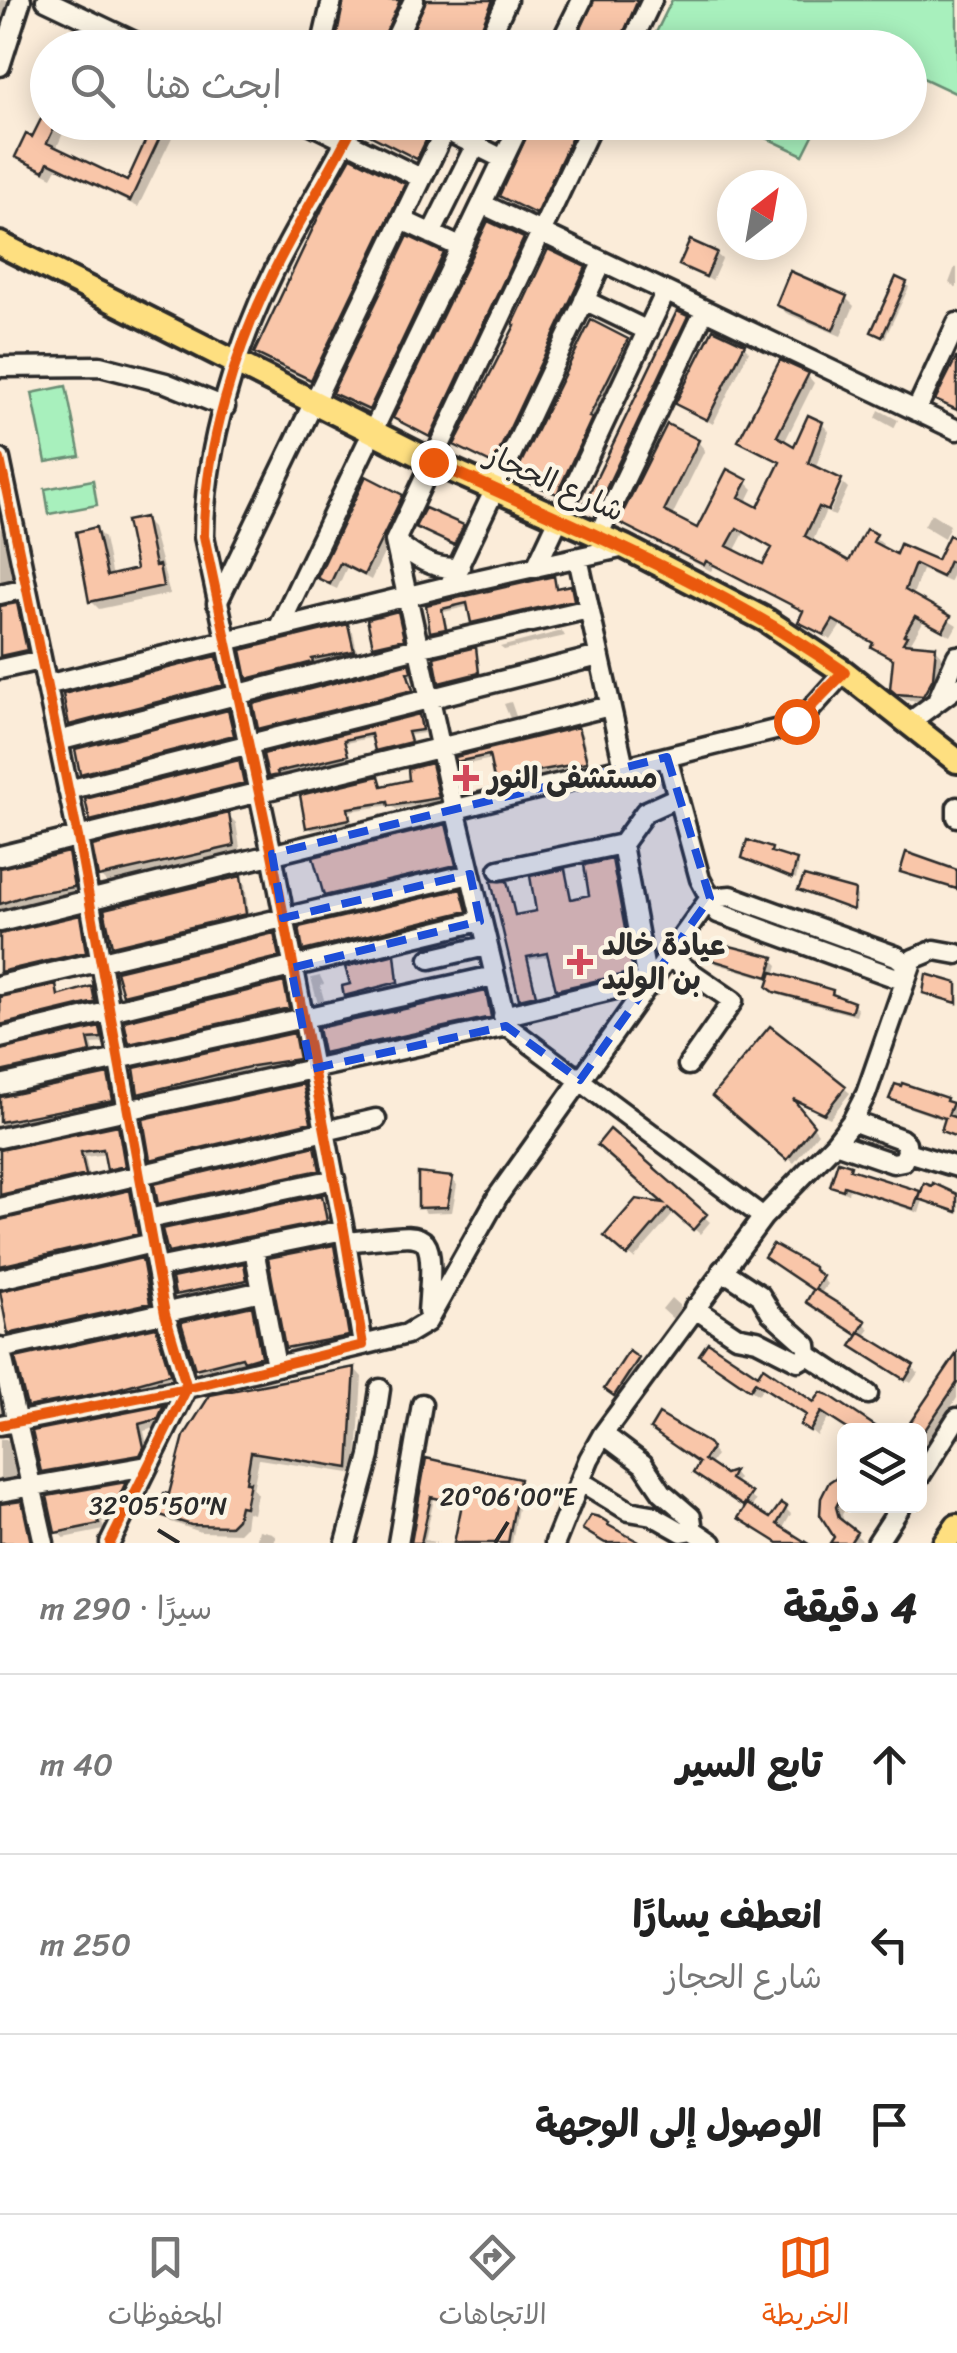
<!DOCTYPE html>
<html lang="ar">
<meta charset="utf-8">
<style>
:root{--surface:#fff;--page:#f6f6f6;--text:#222;--muted:#767676;--line:#e0e0e0;--accent:#ea580c}
body{margin:0;font-family:Sriracha,"Playpen Sans Arabic",sans-serif;background:var(--page);color:var(--text);direction:rtl}
.controls{position:absolute;right:30px;bottom:30px;display:grid;overflow:hidden;border-radius:15px;box-shadow:0 5px 25px #0003}
.controls button{width:90px;height:90px;display:grid;place-items:center;padding:0;border:0;border-bottom:2px solid var(--line);background:var(--surface);color:var(--text);font:50px sans-serif}
.compass{position:absolute;left:717px;top:170px;width:90px;height:90px;border-radius:50%;background:var(--surface);box-shadow:0 5px 25px #0003;rotate:31deg}
.stop{position:absolute;width:30px;height:30px;margin:-22px;border:8px solid #ea580c;border-radius:50%;background:#fff}
.stop.end{background:#ea580c;border-color:#fff;box-shadow:0 2px 10px #0008}
.list{margin:0;padding:0;list-style:none}
h2{display:flex;justify-content:space-between;align-items:center;height:130px;margin:0;padding:0 40px;font-size:42px}
h2 small{font-size:32px;font-weight:400;color:var(--muted)}
.list li{display:grid;grid-template-columns:65px 1fr auto;gap:30px;align-items:center;box-sizing:border-box;height:180px;padding:0 40px;border-top:2px solid var(--line)}
.list b{display:block;font-size:38px;white-space:nowrap}
.list p{margin:0;font-size:32px;white-space:nowrap;color:var(--muted)}
.list em{font-size:32px;font-style:normal;color:var(--muted)}
.icon{flex:none;width:55px;height:55px;fill:none;stroke:currentColor;stroke-width:2;stroke-linecap:round;stroke-linejoin:round}
.map{position:relative;flex:none;width:957px;height:1543px;overflow:hidden;direction:ltr}
.search{position:absolute;background:var(--surface);box-shadow:0 5px 25px #0003;left:30px;right:30px;top:30px;height:110px;display:flex;align-items:center;gap:25px;box-sizing:border-box;padding:0 35px;border-radius:55px;color:var(--muted);font-size:38px}
.sheet{height:670px;background:var(--surface)}
nav{display:flex;justify-content:space-around;align-items:center;box-sizing:border-box;height:140px;border-top:2px solid var(--line);background:var(--surface);font-size:28px;color:var(--muted)}
nav a{display:grid;justify-items:center;gap:5px}
nav .on{color:var(--accent)}
.map>svg:first-child{display:block}
</style>
<div class="map">
<svg width="957" height="1543" viewBox="0 0 957 1543">
<rect width="100%" height="100%" fill="#fbecd9"/>
<filter id="ink" filterUnits="userSpaceOnUse"><feTurbulence type="fractalNoise" baseFrequency=".01" numOctaves="2"/><feDisplacementMap in="SourceGraphic" scale="20" xChannelSelector="R" yChannelSelector="G"/><feConvolveMatrix kernelMatrix="1 2 1 2 8 2 1 2 1" color-interpolation-filters="sRGB"/></filter>
<g filter="url(#ink)">
<!-- green -->
<path fill="#a8f0bd" stroke="#6a8e74" stroke-width="2.5" d="M672,0H957V94L910,72V48L649,47Z
M735,123H819L803,155Z
M66,386L80,456L46,462L32,393Z
M93,480L97,505L49,514L45,489Z"/>
<!-- shadow -->
<path fill="#0003" fill-rule="evenodd" d="M0,0H12L16,5L0,61Z
M346,0H409L386,48H336Z
M428,0H503L480,48H408Z
M595,0H647L624,48H575Z
M48,122H68L56,149L128,184L154,130L139,122L178,125L138,207L57,168L52,177L26,164L18,156Z
M369,122H444L424,164L373,138L367,132Z
M534,122H588L542,218L502,196Z
M404,186L412,194L319,386L265,360L257,352Z
M523,240L527,244L435,439L401,421Z
M716,254L722,259L712,281L682,264Z
M443,256L451,263L378,416L343,401L335,393Z
M955,267L957,268V288L949,283Z
M585,269L590,275L499,467L463,450L457,444L518,326Z
M905,284L909,287L885,338L877,335Z
M846,298L854,306L841,336L786,313L779,305Z
M687,318L695,326L605,516L587,504Z
M626,341L631,346L593,423L595,425L562,497L522,481L517,477Z
M744,346L749,351L713,424L678,404Z
M807,375L814,383L784,443L795,449L822,424L829,431L815,469L839,480L812,543L850,564L867,532L883,544L880,548L898,557L938,563L957,542V567L949,582L922,570L912,597L957,625L951,636L923,622L910,644L913,647L935,648L942,656L940,686L931,702L906,700L893,688L895,661L881,653L875,645L841,625L831,640L801,621L805,613L714,566L711,571L629,529L621,522L668,428L698,442L705,450L671,518L698,531L746,482L753,489L746,503L759,511L782,464L742,440ZM744,533L773,550L764,567L734,552Z
M879,410L898,420L894,428L876,418Z
M843,483L848,488L835,516L829,514Z
M401,497L408,504L371,580L347,567L337,589L326,584L320,577Z
M931,513L950,525L944,538L924,526Z
M144,520L152,528L170,594L99,609L91,601L96,530L104,538L112,577L139,571Z
M418,527H463L466,530L458,547Z
M0,528L5,533L16,583L0,588Z
M553,578L558,590L570,588L574,591L576,602L477,625L470,606L444,612L448,631L436,634L433,631L428,607Z
M16,606L21,611L30,655L0,660V608Z
M397,614L403,620L408,644L381,651L375,645Z
M348,626L353,632L358,656L316,664L317,667L255,683L250,678Z
M562,631L565,636L504,650L500,647Z
M475,650L480,676L444,685L441,682Z
M216,659L221,663L226,690L76,729L72,724Z
M408,666L413,670L414,675L410,676L416,694L265,733L260,728Z
M511,702L517,719L511,721L504,704Z
M228,713L235,719L239,742L90,780L83,773Z
M418,717L424,733L410,735L413,745L381,753L374,737L346,743L350,759L279,775L280,778L274,779L271,776L266,755Z
M578,729L582,734L590,766L502,787L497,783L492,759L463,765L459,761Z
M238,762L244,768L248,788L98,825L92,820Z
M430,766L434,769L441,801L396,809L391,805L350,811L352,823L312,830L309,827L379,778L384,788L412,782Z
M228,815L236,823L241,854L108,884L100,876Z
M445,827L451,833L460,870L332,900L326,894Z
M771,850L799,865L796,879L745,857Z
M67,855L72,860L78,892L0,909V870Z
M611,862L614,865L634,975L562,992L550,956L529,960L538,998L524,1001L521,998L505,884L517,917L539,913L564,872L572,901L592,897Z
M902,872L957,873V890L906,875Z
M241,878L245,883L249,918L119,949L115,944Z
M801,890L854,892L857,896L856,911Z
M461,892L466,917L311,955L306,950Z
M79,918L85,924L90,957L0,980V936Z
M274,936L281,943L285,964L132,1001L125,994Z
M395,957L400,984L349,998L347,995Z
M711,958L772,959L778,965L775,975L831,992L853,1004L858,1010L856,1016L782,996L775,992L772,980L717,964Z
M320,976L324,984L320,985L325,1003L318,1004L311,978Z
M283,984L289,990L293,1014L137,1048L131,1042Z
M56,987L62,998L92,988L98,994L100,1007L0,1033V999Z
M485,993L491,1000L496,1023L332,1058L325,1052Z
M99,1029L106,1043L92,1044L96,1058L0,1078V1052Z
M293,1036L298,1041L303,1064L145,1098L140,1092Z
M108,1077L112,1081L116,1104L0,1127V1099Z
M302,1087L309,1094L316,1129L160,1166L152,1158Z
M844,1088L850,1093L830,1118L792,1099L818,1133L794,1163L721,1101Z
M892,1098L946,1100L957,1111L954,1120L957,1121V1139L944,1131L947,1121L898,1104Z
M117,1128L122,1133L129,1171L115,1174L110,1169L107,1154L85,1157L90,1180L0,1202V1152Z
M611,1132L710,1222L700,1234L675,1212L634,1259L608,1236L670,1207Z
M314,1149L321,1156L325,1176L167,1210L160,1203Z
M850,1167L855,1173L922,1197L957,1194V1214L923,1200L919,1213L849,1189L848,1194L838,1190L833,1185Z
M452,1179L457,1185L452,1212L426,1213L421,1207Z
M129,1193L134,1198L142,1239L2,1272L0,1270V1222Z
M321,1197L328,1204L333,1227L178,1259L171,1252Z
M333,1248L338,1253L353,1341L293,1352L288,1347Z
M141,1261L149,1268L156,1310L17,1339L10,1332L0,1293Z
M773,1263L822,1278L827,1284L820,1295L864,1323L870,1329L864,1337L912,1367L918,1373L911,1383L860,1351V1336L815,1307L816,1291Z
M243,1266L249,1272L251,1285L183,1300L177,1294Z
M671,1298L682,1308L673,1319L662,1309Z
M251,1309L258,1315L267,1362L252,1367L249,1363L204,1375L197,1368Z
M155,1330L162,1337L175,1380L112,1397L36,1412L29,1406Z
M630,1355L641,1363L618,1397L610,1392Z
M957,1357V1398L920,1456V1430H908Z
M709,1362L759,1379L815,1405L867,1421L876,1430H850L828,1418L817,1436L803,1424L808,1416L763,1387L758,1395Z
M355,1369L362,1377L356,1474L259,1459L253,1489L257,1493L253,1514L247,1512L245,1527L239,1533L201,1532L171,1522L162,1513L159,1508L165,1496L171,1497Z
M0,1386L7,1416L0,1418Z
M164,1408L170,1414L164,1425L144,1431L149,1455L146,1460L50,1478L43,1471L35,1433Z
M0,1439H6L14,1446L22,1483L0,1488Z
M707,1445L716,1455L709,1466L724,1477L734,1474L738,1479L735,1485L756,1501L750,1509L770,1522L786,1509L791,1514L782,1530L800,1543H778L747,1508L696,1472Z
M428,1461L519,1481L522,1484L512,1543H457L464,1505L434,1499L425,1540L440,1543H413Z
M844,1475L846,1506L842,1515L845,1525L863,1541L861,1543H833L837,1537L830,1484Z
M125,1485L131,1491L121,1512L102,1522L104,1530L64,1538L57,1532L50,1498Z
M21,1503L28,1511L35,1543H0V1506Z
M259,1530L272,1533L276,1536L274,1543H256Z"/>
<!-- building -->
<path fill="#f9c6a9" stroke="#2b2b2b" stroke-width="2.5" fill-rule="evenodd" d="M344,0H400L379,48H334Z
M426,0H493L473,48H405Z
M594,0H638L617,48H572Z
M48,105V122H57L47,143L127,181L154,122H167L130,201L48,162L44,171L15,157L26,134L32,137Z
M367,122H435L417,159L364,132Z
M533,122H579L536,214L499,196Z
M351,157L405,184L311,380L254,353L324,205Z
M488,221L524,238L430,437L393,418Z
M408,236L444,253L369,410L332,393Z
M690,240L717,252L706,277L679,265Z
M548,249L586,267L493,464L454,445L515,325L513,324Z
M790,271L847,296L833,330L776,305Z
M896,277L907,282L882,337L871,332Z
M677,311L688,316L596,510L584,504Z
M591,320L628,339L589,417L592,418L557,494L514,477Z
M713,329L745,344L707,420L675,404Z
M956,358H957V410L935,400Z
M780,360L809,373L777,436L794,446L808,415L823,422L808,463L842,479L828,511L819,507L805,536L849,561L866,529L877,534L873,542L896,554L900,544L937,560L949,535L957,539V565L949,561L942,577L915,564L905,590L951,616L943,631L915,616L904,635L907,636L903,643L936,646L933,678L923,696L896,694L890,689L893,659L871,647L873,643L833,620L824,635L798,622L803,611L706,561L704,565L618,522L667,424L699,440L664,511L697,528L727,469L748,480L739,497L758,507L780,462L738,441ZM737,528L772,548L763,564L727,546Z
M366,476L403,495L364,575L340,563L330,584L317,578Z
M425,508L464,525L454,545L415,527Z
M145,517L155,566L159,565L163,586L89,602L76,532L96,527L107,576L136,569L126,521Z
M554,576L556,588L571,585L574,600L471,623L467,603L442,609L446,629L430,632L426,605Z
M17,603L27,650L0,656V606Z
M398,611L404,639L373,646L367,619Z
M348,624L354,651L312,659L313,662L247,679L241,650Z
M476,647L479,673L439,683L434,657Z
M217,656L223,685L69,725L63,694Z
M409,663L411,671L407,672L413,690L258,729L253,704Z
M228,710L234,735L80,774L75,749Z
M419,714L422,730L408,732L411,742L375,751L371,734L344,740L348,755L277,772L278,775L268,777L263,754Z
M578,727L587,762L526,773L527,778L495,784L489,755L456,762L455,757Z
M239,760L244,783L90,821L85,799Z
M431,763L439,798L389,806L388,802L348,808L350,819L306,828L300,795L379,776L382,786L409,780L408,769Z
M229,813L234,846L98,877L92,846Z
M446,824L456,865L324,896L313,857Z
M747,840L772,848L771,852L797,860L792,878L742,858Z
M68,852L74,887L30,894L0,904V868Z
M906,852L957,870V889L900,872Z
M612,859L633,972L556,990L547,953L527,957L536,995L519,999L491,881H507L515,915L536,911L530,876L565,869L571,899L589,895L584,865Z
M241,876L246,914L112,946L104,909Z
M804,876L855,890L853,910L798,890Z
M461,889L467,911L303,951L299,927Z
M80,915L86,952L0,972V934Z
M274,933L279,957L123,995L116,971Z
M714,942L774,957L768,977L709,959Z
M395,954L398,982L344,996L342,986L350,984L345,967Z
M772,972L833,990L832,994L854,1002L851,1012L774,992L767,987Z
M926,974L957,983V1003L923,993Z
M284,982L289,1008L129,1044L124,1021Z
M56,985L58,996L92,986L95,1002L0,1025V997Z
M486,991L491,1017L323,1053L318,1028Z
M770,1026L846,1086L824,1114L793,1099L814,1125L787,1160L712,1096Z
M100,1027L102,1038L88,1039L91,1052L0,1072V1050Z
M294,1033L299,1059L253,1066L138,1094L134,1068Z
M108,1074L113,1100L0,1122V1097Z
M902,1083L947,1098L946,1101L953,1103L948,1115L957,1118V1137L941,1131L945,1118L889,1099L895,1084L901,1086Z
M303,1084L311,1122L150,1160L143,1119Z
M118,1125L125,1166L107,1170L103,1149L81,1152L86,1175L0,1195V1150Z
M610,1129L707,1214L693,1230L668,1208L627,1256L604,1236L636,1199L663,1203L597,1145Z
M315,1146L320,1170L158,1204L154,1184Z
M838,1161L851,1165L850,1169L920,1191L914,1209L844,1186L843,1190L830,1186Z
M418,1173L453,1177L447,1207L418,1208Z
M924,1183L932,1186L933,1183L957,1194V1212L919,1199Z
M130,1190L138,1234L0,1266V1220Z
M322,1195L327,1221L168,1253L162,1229Z
M773,1244L814,1267V1270L823,1276L815,1289L866,1321L857,1335L806,1302L813,1290L764,1257Z
M334,1245L349,1336L285,1348L268,1258Z
M142,1258L150,1303L8,1334L0,1291Z
M244,1263L247,1280L175,1295L172,1278Z
M252,1306L261,1356L244,1361L242,1357L195,1369L181,1322Z
M156,1327L170,1374L105,1392L27,1407L15,1358Z
M860,1332L914,1365L905,1380L851,1346Z
M708,1342L758,1375L763,1367L814,1402L821,1392L829,1395L881,1430H849L821,1412L810,1431L800,1425L806,1415L755,1382L750,1390L699,1355Z
M629,1351L639,1358L614,1396L604,1389Z
M957,1353V1383L925,1430H905Z
M355,1367L349,1468L251,1452L246,1482H250L245,1507L240,1506L237,1519L230,1526L191,1525L160,1515L156,1508L158,1500L163,1501L164,1493L169,1494L184,1436L210,1395Z
M164,1405L158,1419L139,1424L144,1447L140,1455L41,1472L32,1431Z
M659,1414L708,1443L712,1448L704,1460L725,1474L734,1471L730,1479L752,1493L743,1506L693,1473L699,1463L650,1429Z
M426,1458L520,1479L508,1543H454L462,1504L431,1497L421,1543H411Z
M844,1472V1491L836,1507L839,1518L857,1532L850,1543H830L834,1537L820,1515L821,1498L829,1482Z
M126,1482L115,1505L97,1515L99,1524L55,1533L47,1496Z
M22,1501L31,1543H0V1504Z
M781,1503L787,1507L777,1524L807,1543H778L738,1518L747,1504L770,1518Z
M591,1515L599,1517L609,1523L608,1525L641,1543H605L582,1529Z"/>
<g fill="none" stroke-linecap="round" stroke-linejoin="round">
<defs>
<path id="minor" d="M46,0L147,48
M321,48L332,0
M391,48L414,0
M485,48L507,0
M558,48L582,0
M629,48L652,0
M0,66L21,0
M307,122L421,178
M445,130L503,159
M482,204L957,430
M402,220L460,247
M431,234L475,146
M584,300L648,331
M0,367L100,366L166,383L225,407
M916,411L957,323
M0,459L78,837L165,1314L187,1388L0,1425
M598,536L704,312
M395,541C414,557 434,571 460,567
M578,558L624,767
M536,567L665,293
M449,586L602,263
M0,594L26,588
M217,603L449,122
M279,627L521,122
M0,669L41,660
M46,685L449,586L625,547
M938,699L957,656
M907,724L957,687
M58,741L417,648L589,609
M667,757L700,879L718,913L905,981
M68,790L599,656
M957,807V817
M454,809L395,541L593,122
M457,817L507,1026L763,1217
M0,856L610,706
M499,870L622,844
M710,898L731,896L896,956L904,962L905,979
M0,922L783,728L810,710L844,672
M669,957L733,1001L688,1065
M430,959L486,946
M0,985L470,874
M648,987L622,844L645,812L678,797
M503,1016L648,981
M0,1038L480,921
M0,1085L494,976
M852,1121L901,1139L906,1143L907,1152
M0,1138L507,1026
M835,1143L893,1163L903,1161L907,1152
M907,1152L957,1167
M0,1208L376,1119
M148,1219L335,1179
M346,1242C431,1234 435,1220 428,1312
M254,1249L276,1366
M157,1268L344,1230
M722,1270L760,1295L771,1313L807,1345L808,1355L868,1394
M0,1279L152,1243
M694,1308L736,1336L757,1340L798,1361L808,1355
M363,1345L407,1334L427,1322L498,1196L710,898
M0,1347L44,1543
M0,1349L262,1291
M603,1434L643,1464L662,1492L691,1517L693,1530
M920,1476L957,1418
M580,1481L629,1511L652,1515L682,1532L693,1530L712,1543
M0,1492L147,1466
M110,1543L187,1388L363,1345L344,1230L272,854L204,536C204,451 236,347 274,271C299,220 330,173 355,122
M346,1543L370,1456L380,1389
M398,1543L422,1404
M555,1543L589,1459L603,1434L763,1217L835,1143L852,1121L866,1094L913,959L935,950L957,954
M877,1543L901,1506"/>
<path id="major" d="M0,244L433,462L625,547L766,620L844,672L957,761
M945,1543L957,1526"/>
</defs>
<!-- minor casing -->
<use href="#minor" stroke="#2b2b2b" stroke-width="25"/>
<!-- major casing -->
<use href="#major" stroke="#2b2b2b" stroke-width="30"/>
<!-- minor -->
<use href="#minor" stroke="#fcf5e5" stroke-width="18"/>
<!-- major -->
<use href="#major" stroke="#fedf80" stroke-width="22"/>
<defs>
<path id="cycleway" d="M0,459L78,837L165,1314L187,1388L0,1425
M110,1543L187,1388L363,1345L344,1230L272,854L204,536C204,451 236,347 274,271C299,220 330,173 355,122"/>
</defs>
<!-- cycleway casing -->
<use href="#cycleway" stroke="#fcf5e5" stroke-width="16"/>
<!-- cycleway -->
<use href="#cycleway" stroke="#e8590c" stroke-width="10"/>
</g>
</g>
<g fill="none" stroke-linecap="round" stroke-linejoin="round" filter="url(#ink)">
<!-- route -->
<path stroke="#ea580c" stroke-width="12" d="M433,462C574,526 716,583 844,672L796,721"/>
</g>
<!-- marked area -->
<path fill="#1d4ed8" fill-opacity="0.2" stroke="#1d4ed8" stroke-width="8" stroke-dasharray="20 12" stroke-linejoin="round" d="M667,757L710,898L580,1080L506,1026L311,1069L291,968L480,921L470,874L283,918L272,854Z"/>
<!-- ticks -->
<path fill="none" stroke="#2b2b2b" stroke-width="4" d="M158,1530L179,1543M495,1543L508,1522"/>
<!-- markers -->
<g fill="#d1495b" stroke="#fcf5e5" stroke-width="4">
<path d="M461 763h10v10h10v10h-10v10h-10v-10h-10v-10h10z"/>
<path d="M575 947h10v10h10v10h-10v10h-10v-10h-10v-10h10z"/>
</g>
<g text-anchor="middle" dominant-baseline="central" stroke-width="9" stroke-linejoin="round" paint-order="stroke">
<!-- street labels -->
<g font-size="30" fill="#2b2b2b" stroke="#fcf5e5">
<text transform="translate(555 483) rotate(24)">شارع الحجاز</text>
</g>
<!-- poi labels -->
<g font-size="30" font-weight="bold" fill="#2b2b2b" stroke="#fcf5e5" text-anchor="start">
<text x="488" y="778">مستشفى النور</text>
<text x="602" y="945">عيادة خالد<tspan x="602" dy="34">بن الوليد</tspan></text>
</g>
</g>
<g font-size="25" text-anchor="middle" fill="#2b2b2b" stroke="#fcf5e5" stroke-width="9" stroke-linejoin="round" paint-order="stroke">
<text x="508" y="1505">20°06'00"E</text>
<text x="158" y="1514">32°05'50"N</text>
</g>
</svg>
<div class="controls">
<button><svg class="icon" aria-label="layers" viewBox="0 0 24 24"><path d="M12 4l9 5-9 5-9-5zM3 14l9 5 9-5"/></svg></button>
</div>
<svg class="compass" viewBox="-18 -18 36 36"><path d="M0-13l5 13h-10z" fill="#e53935"/><path d="M0 13l5-13h-10z" fill="#767676"/></svg>
<div class="stop" style="left:796px;top:721px"></div>
<div class="stop end" style="left:433px;top:462px"></div>
<div class="search"><svg class="icon" aria-label="search" viewBox="0 0 24 24"><circle cx="10" cy="10" r="6"/><path d="M15 15l6 6"/></svg>ابحث هنا</div>
</div>
<section class="sheet">
<h2>4 دقيقة<small>سيرًا · 290 m</small></h2>
<ul class="list">
<li><svg class="icon" aria-label="ahead" viewBox="0 0 24 24"><path d="M12 20V5M6 11l6-6 6 6"/></svg><div><b>تابع السير</b></div><em>40 m</em></li>
<li><svg class="icon" aria-label="left" viewBox="0 0 24 24"><path d="M17 20v-9H6M10 6l-5 5 5 5"/></svg><div><b>انعطف يسارًا</b><p>شارع الحجاز</p></div><em>250 m</em></li>
<li><svg class="icon" aria-label="arrive" viewBox="0 0 24 24"><path d="M6 21V4h12l-3 4 3 4H6"/></svg><div><b>الوصول إلى الوجهة</b></div></li>
</ul>
</section>
<nav>
<a class="on"><svg class="icon" aria-label="map" viewBox="0 0 24 24"><path d="M3 6l6-2 6 2 6-2v14l-6 2-6-2-6 2zM9 4v14M15 6v14"/></svg>الخريطة</a>
<a><svg class="icon" aria-label="directions" viewBox="0 0 24 24"><path d="M12 3l9 9-9 9-9-9zM9 14v-3h6M13 9l2 2-2 2"/></svg>الاتجاهات</a>
<a><svg class="icon" aria-label="saved" viewBox="0 0 24 24"><path d="M7 4h10v16l-5-4-5 4z"/></svg>المحفوظات</a>
</nav>
